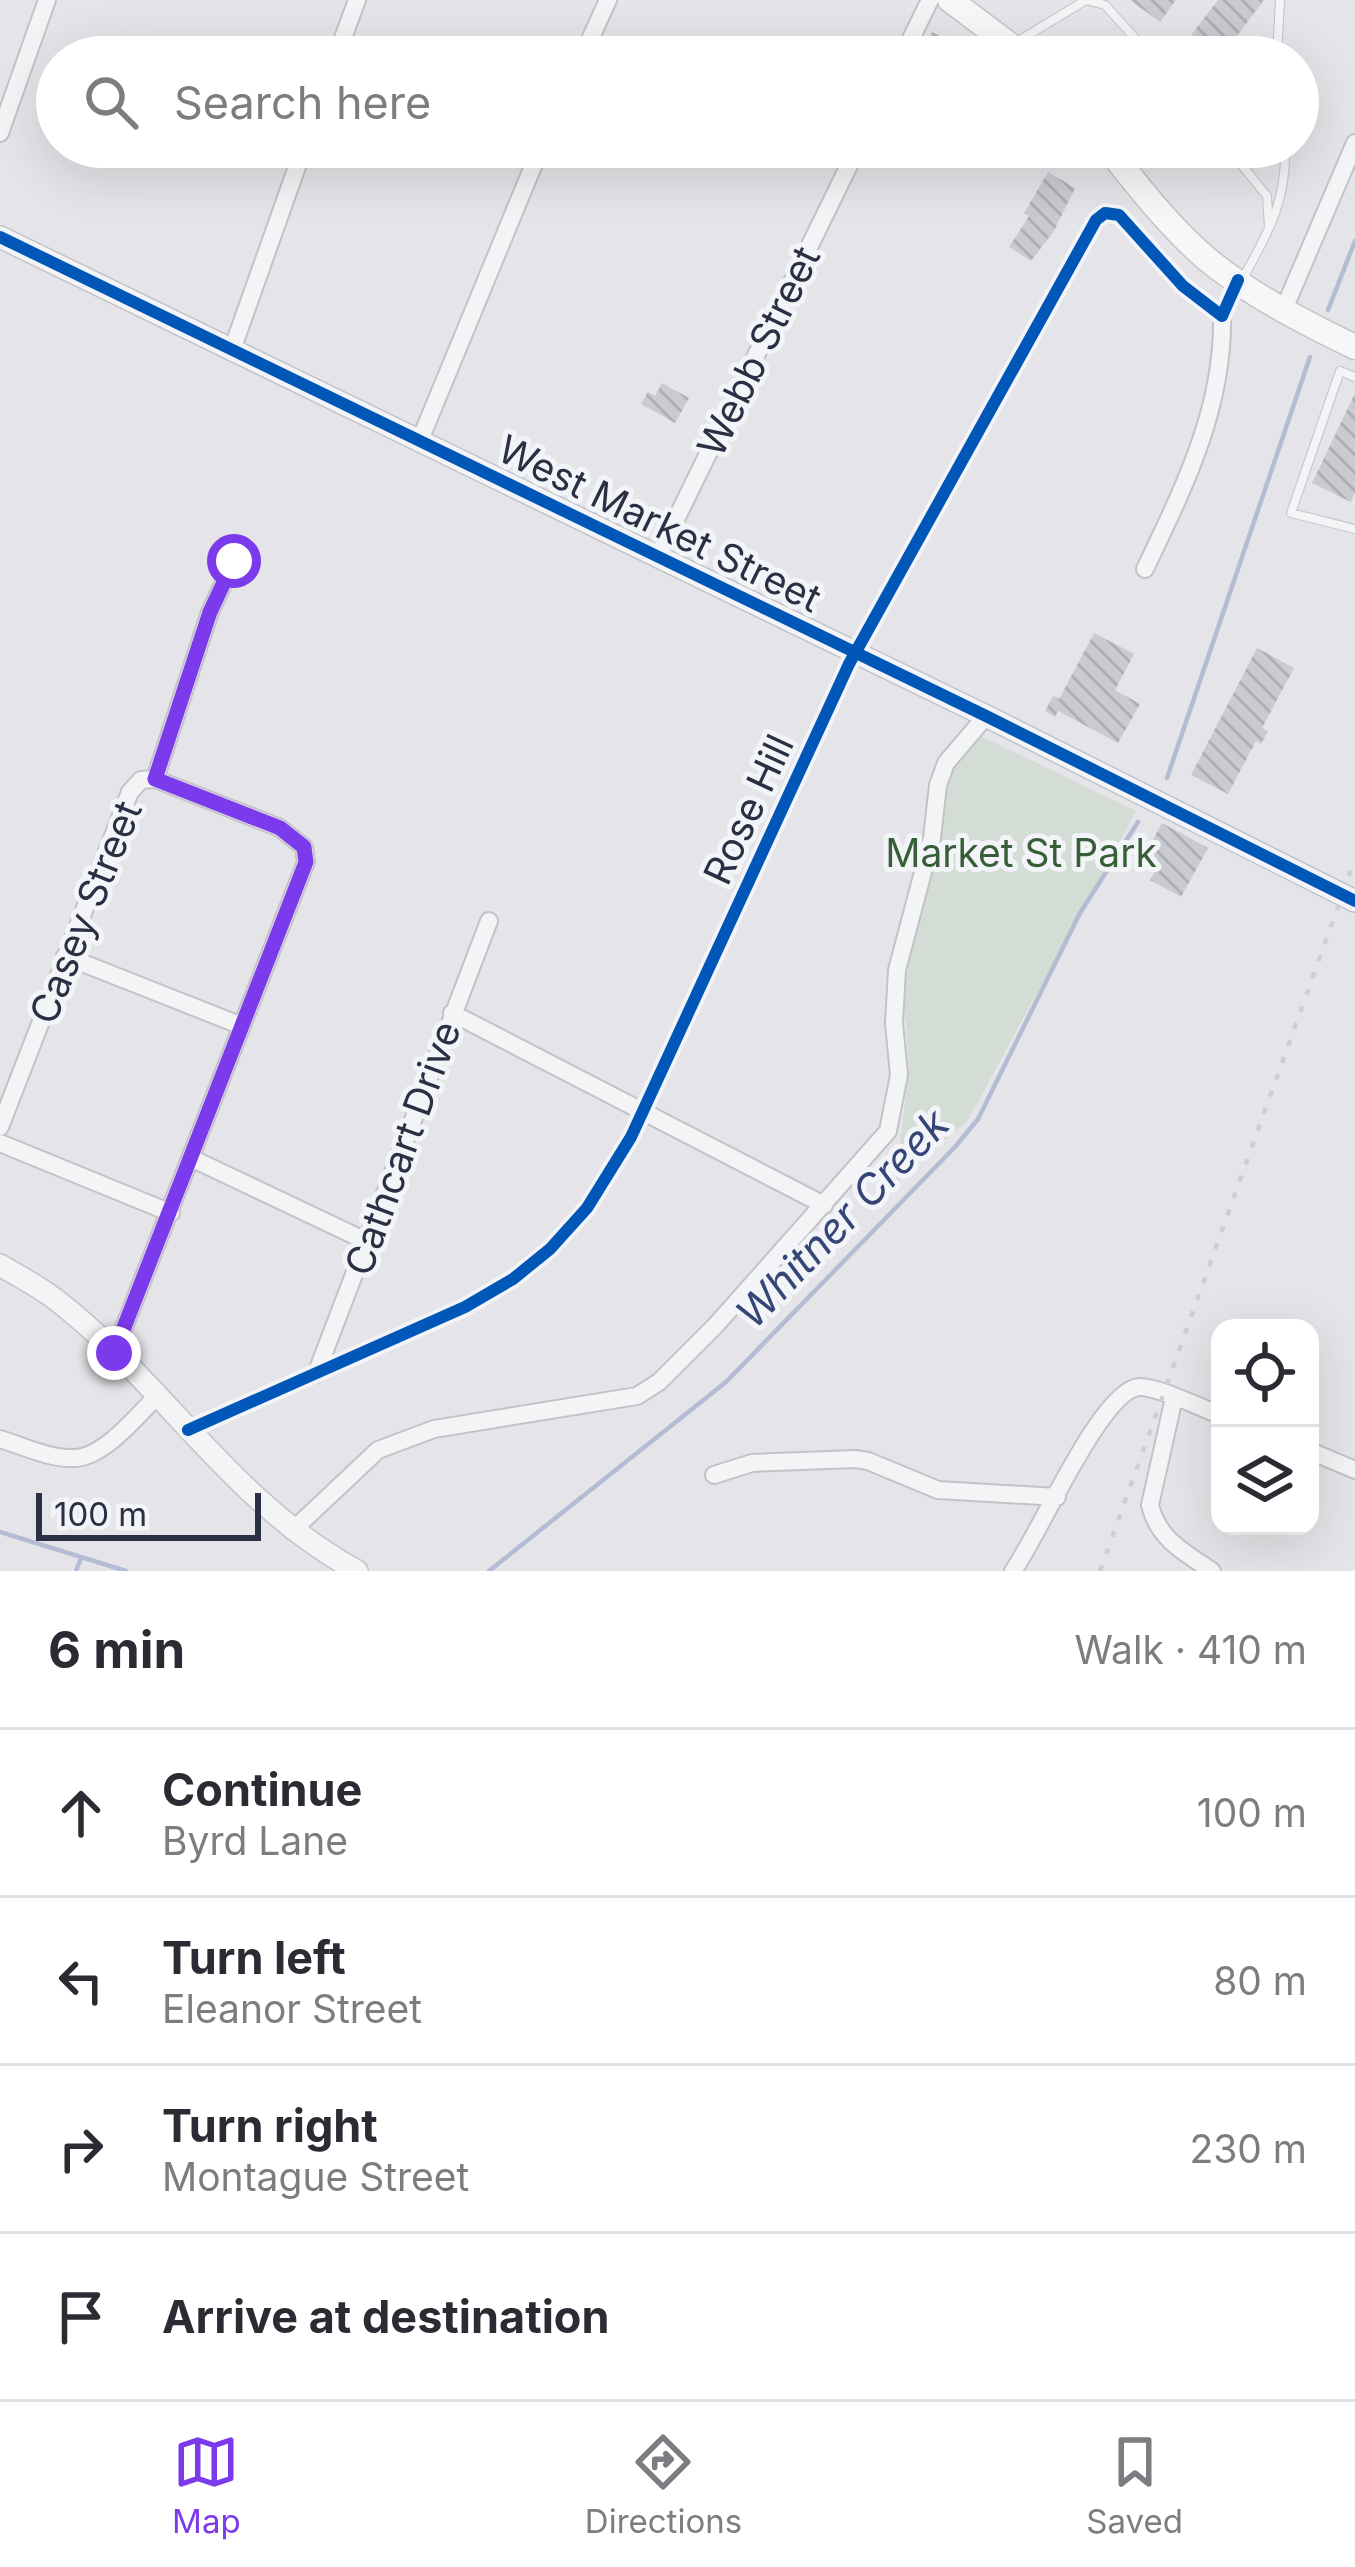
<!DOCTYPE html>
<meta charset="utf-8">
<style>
:root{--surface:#fff;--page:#f7f7f7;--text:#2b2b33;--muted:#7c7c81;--line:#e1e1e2;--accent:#7c3aed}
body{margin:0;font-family:Inter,sans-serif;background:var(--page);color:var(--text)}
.controls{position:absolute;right:36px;bottom:36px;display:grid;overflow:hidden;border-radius:24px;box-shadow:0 12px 48px #0002}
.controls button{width:108px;height:108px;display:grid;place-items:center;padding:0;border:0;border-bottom:3px solid var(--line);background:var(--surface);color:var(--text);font:60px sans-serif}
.scale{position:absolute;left:36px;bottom:30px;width:225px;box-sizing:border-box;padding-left:12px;border:6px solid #2b2f43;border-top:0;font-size:33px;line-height:42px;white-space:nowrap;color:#2b2f43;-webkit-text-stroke:9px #f2f4f8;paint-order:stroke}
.stop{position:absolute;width:36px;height:36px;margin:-27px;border:9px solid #7c3aed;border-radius:50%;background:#fff}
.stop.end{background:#7c3aed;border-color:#fff;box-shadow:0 3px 12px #0008}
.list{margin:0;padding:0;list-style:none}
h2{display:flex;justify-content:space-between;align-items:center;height:156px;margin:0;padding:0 48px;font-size:51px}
h2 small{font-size:39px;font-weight:400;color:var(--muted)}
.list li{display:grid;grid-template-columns:78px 1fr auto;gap:36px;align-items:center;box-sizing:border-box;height:168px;padding:0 48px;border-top:3px solid var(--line)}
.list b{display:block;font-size:45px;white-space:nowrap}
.list p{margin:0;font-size:39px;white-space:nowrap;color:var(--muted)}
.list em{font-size:39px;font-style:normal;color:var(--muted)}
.icon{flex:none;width:66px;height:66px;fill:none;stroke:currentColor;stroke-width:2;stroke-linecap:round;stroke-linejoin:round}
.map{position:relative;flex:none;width:1355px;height:1571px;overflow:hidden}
.search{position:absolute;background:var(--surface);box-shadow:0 12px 48px #0002;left:36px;right:36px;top:36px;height:132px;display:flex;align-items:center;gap:30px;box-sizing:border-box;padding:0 42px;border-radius:66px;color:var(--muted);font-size:45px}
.sheet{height:828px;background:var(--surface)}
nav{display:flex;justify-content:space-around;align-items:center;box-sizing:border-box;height:168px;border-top:3px solid var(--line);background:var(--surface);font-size:33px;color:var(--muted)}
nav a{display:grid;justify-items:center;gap:6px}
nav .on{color:var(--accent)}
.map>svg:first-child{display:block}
</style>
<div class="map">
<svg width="1355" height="1571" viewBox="0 0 1355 1571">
<defs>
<pattern id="building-back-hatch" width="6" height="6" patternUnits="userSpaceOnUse" patternTransform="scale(3)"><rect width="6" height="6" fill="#cacbd0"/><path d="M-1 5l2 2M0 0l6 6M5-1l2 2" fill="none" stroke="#aeafb4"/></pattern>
</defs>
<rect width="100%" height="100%" fill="#e5e5e9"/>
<!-- park -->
<path fill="#d3dcd5" d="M979,735L1136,811L968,1120L895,1183L909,1071L904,994L915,924L939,854L941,806L948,776Z"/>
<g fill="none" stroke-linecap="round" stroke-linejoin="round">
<!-- stream -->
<path stroke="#b3bcd3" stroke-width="4.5" d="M1328,310L1355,241
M1167,778L1310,357
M0,1532L126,1571
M76,1571L81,1558
M489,1571L726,1382L955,1147L978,1119L1080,913L1138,822"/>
</g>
<!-- building -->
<path fill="url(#building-back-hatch)" d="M1130,0H1176L1160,22Z
M1218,0H1264L1221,57H1186L1179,51Z
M932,32L981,57H920Z
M1048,172L1075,188L1054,231L1031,261L1009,247L1029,216L1024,213Z
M662,383L689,398L675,423L641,404L648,392L655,396Z
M1355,393V492L1351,502L1312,483Z
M1094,633L1134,654L1115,690L1140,704L1118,743L1058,711L1055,717L1045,711L1053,696L1059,699Z
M1257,648L1294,668L1262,728L1268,731L1261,744L1256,741L1228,794L1191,775Z
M1162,823L1208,848L1181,897L1150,880L1159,864L1144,856Z"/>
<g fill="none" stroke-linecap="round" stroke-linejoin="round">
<defs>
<path id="service" d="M1015,43L1086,0L1105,5L1152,57
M1277,57L1280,0
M1227,147L1267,196L1269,228
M1242,280C1268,233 1287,201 1285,147
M1355,377L1340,371L1291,513L1355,529"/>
<path id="minor" d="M336,57L357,0
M582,57L608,0
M902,57L930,0
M0,133L47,0
M1284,309L1355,143
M232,350L304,147
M420,440L541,147
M658,556L858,147
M1145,569C1184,487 1224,408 1222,316
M155,779L210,612L234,561
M65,956L242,1026
M452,1013L824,1205
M0,1127L130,792L141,780L155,779
M0,1143L171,1213
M191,1158L368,1242
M114,1353L306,862L304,847L280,828L155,779
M316,1374L489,921
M1174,1398L1150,1505C1158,1539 1184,1552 1212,1571
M188,1430L465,1307L513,1279L550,1249L587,1208L631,1137L849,664L1096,220L1105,213L1119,215L1183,286L1222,316L1238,280
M0,1439C23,1446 49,1459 74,1458C103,1458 137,1416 156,1397
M1310,1451L1355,1470
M714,1475L752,1463L855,1459L868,1461L938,1490L1057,1497
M292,1531L378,1450L434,1429L637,1396L659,1382L716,1325L888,1131L899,1075L894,1023L897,970L932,838L938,785L946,763L986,716
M1013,1571C1039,1535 1101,1390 1139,1387C1157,1386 1201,1408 1220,1415"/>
<path id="tertiary" d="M0,237L986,716L1355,901
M0,1265C18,1276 38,1286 55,1299C165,1384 231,1502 357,1571"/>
<path id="secondary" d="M950,0L1026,57
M1107,147C1138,186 1169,227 1208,260C1251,295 1305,323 1355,347"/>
</defs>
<!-- service casing -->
<use href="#service" stroke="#c3c3c7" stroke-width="10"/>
<!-- minor casing -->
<use href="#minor" stroke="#c3c3c7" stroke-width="20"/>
<!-- tertiary casing -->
<use href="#tertiary" stroke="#c3c3c7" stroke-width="24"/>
<!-- secondary casing -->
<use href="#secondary" stroke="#c3c3c7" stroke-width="27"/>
<!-- service -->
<use href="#service" stroke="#f3f4f6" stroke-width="8"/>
<!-- minor -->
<use href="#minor" stroke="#f3f4f6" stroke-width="16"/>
<!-- tertiary -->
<use href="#tertiary" stroke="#f3f4f6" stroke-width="21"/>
<!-- secondary -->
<use href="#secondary" stroke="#f7f7f7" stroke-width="24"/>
<!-- rail -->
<path stroke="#cdced1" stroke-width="4.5" stroke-dasharray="6 12" stroke-linecap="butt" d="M1100,1571L1355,859"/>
<defs>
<path id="cycleway" d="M0,237L986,716L1355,901
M188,1430L465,1307L513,1279L550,1249L587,1208L631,1137L849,664L1096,220L1105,213L1119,215L1183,286L1222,316L1238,280"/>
</defs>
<!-- cycleway casing -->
<use href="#cycleway" stroke="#f2f4f8" stroke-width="20"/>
<!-- cycleway -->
<use href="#cycleway" stroke="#0057b8" stroke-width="12"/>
</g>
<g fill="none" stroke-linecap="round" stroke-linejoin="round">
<!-- route -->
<path stroke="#7c3aed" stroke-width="15" d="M114,1353L306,862L304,847L280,828L155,779L210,612L234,561"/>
</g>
<g text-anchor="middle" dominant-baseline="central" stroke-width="10" stroke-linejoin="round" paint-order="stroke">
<!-- street labels -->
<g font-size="39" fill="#2b2f43" stroke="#f2f4f8">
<text transform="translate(758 351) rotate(-64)">Webb Street</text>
<text transform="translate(660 523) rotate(26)">West Market Street</text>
<text transform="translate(748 809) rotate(-65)">Rose Hill</text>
<text transform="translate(85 912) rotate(-68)">Casey Street</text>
<text transform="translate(402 1148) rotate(-70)">Cathcart Drive</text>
</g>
<!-- park labels -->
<g font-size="39" fill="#385e38" stroke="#f2f4f8">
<text x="1021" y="852">Market St Park</text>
</g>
<!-- water labels -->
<g font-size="42" font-style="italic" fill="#354676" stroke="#f2f4f8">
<text transform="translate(842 1218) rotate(-46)">Whitner Creek</text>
</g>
</g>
</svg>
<div class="controls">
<button><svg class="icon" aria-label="locate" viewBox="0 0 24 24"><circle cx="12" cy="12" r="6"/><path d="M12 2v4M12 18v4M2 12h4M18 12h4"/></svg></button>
<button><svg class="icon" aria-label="layers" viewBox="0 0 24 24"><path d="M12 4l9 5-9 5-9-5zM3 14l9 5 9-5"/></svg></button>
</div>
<div class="scale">100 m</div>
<div class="stop" style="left:234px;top:561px"></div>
<div class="stop end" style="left:114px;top:1353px"></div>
<div class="search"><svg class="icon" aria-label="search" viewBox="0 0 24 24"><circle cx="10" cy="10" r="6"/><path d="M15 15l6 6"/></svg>Search here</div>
</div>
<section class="sheet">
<h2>6 min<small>Walk · 410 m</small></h2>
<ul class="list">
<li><svg class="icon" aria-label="ahead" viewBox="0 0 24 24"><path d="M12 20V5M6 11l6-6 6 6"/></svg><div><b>Continue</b><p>Byrd Lane</p></div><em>100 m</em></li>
<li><svg class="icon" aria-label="left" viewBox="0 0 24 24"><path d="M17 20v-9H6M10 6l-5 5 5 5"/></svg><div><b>Turn left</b><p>Eleanor Street</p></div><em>80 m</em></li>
<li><svg class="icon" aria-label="right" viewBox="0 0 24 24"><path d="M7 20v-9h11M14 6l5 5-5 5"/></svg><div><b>Turn right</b><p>Montague Street</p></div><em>230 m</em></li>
<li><svg class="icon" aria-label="arrive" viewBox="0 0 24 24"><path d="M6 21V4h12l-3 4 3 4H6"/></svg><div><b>Arrive at destination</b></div></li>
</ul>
</section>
<nav>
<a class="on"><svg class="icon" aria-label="map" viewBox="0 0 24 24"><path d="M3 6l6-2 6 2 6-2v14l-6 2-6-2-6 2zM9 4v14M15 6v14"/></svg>Map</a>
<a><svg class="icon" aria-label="directions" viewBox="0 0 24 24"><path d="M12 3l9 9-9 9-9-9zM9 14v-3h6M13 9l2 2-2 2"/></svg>Directions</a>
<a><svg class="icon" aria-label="saved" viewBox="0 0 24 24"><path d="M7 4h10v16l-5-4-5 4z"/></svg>Saved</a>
</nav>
